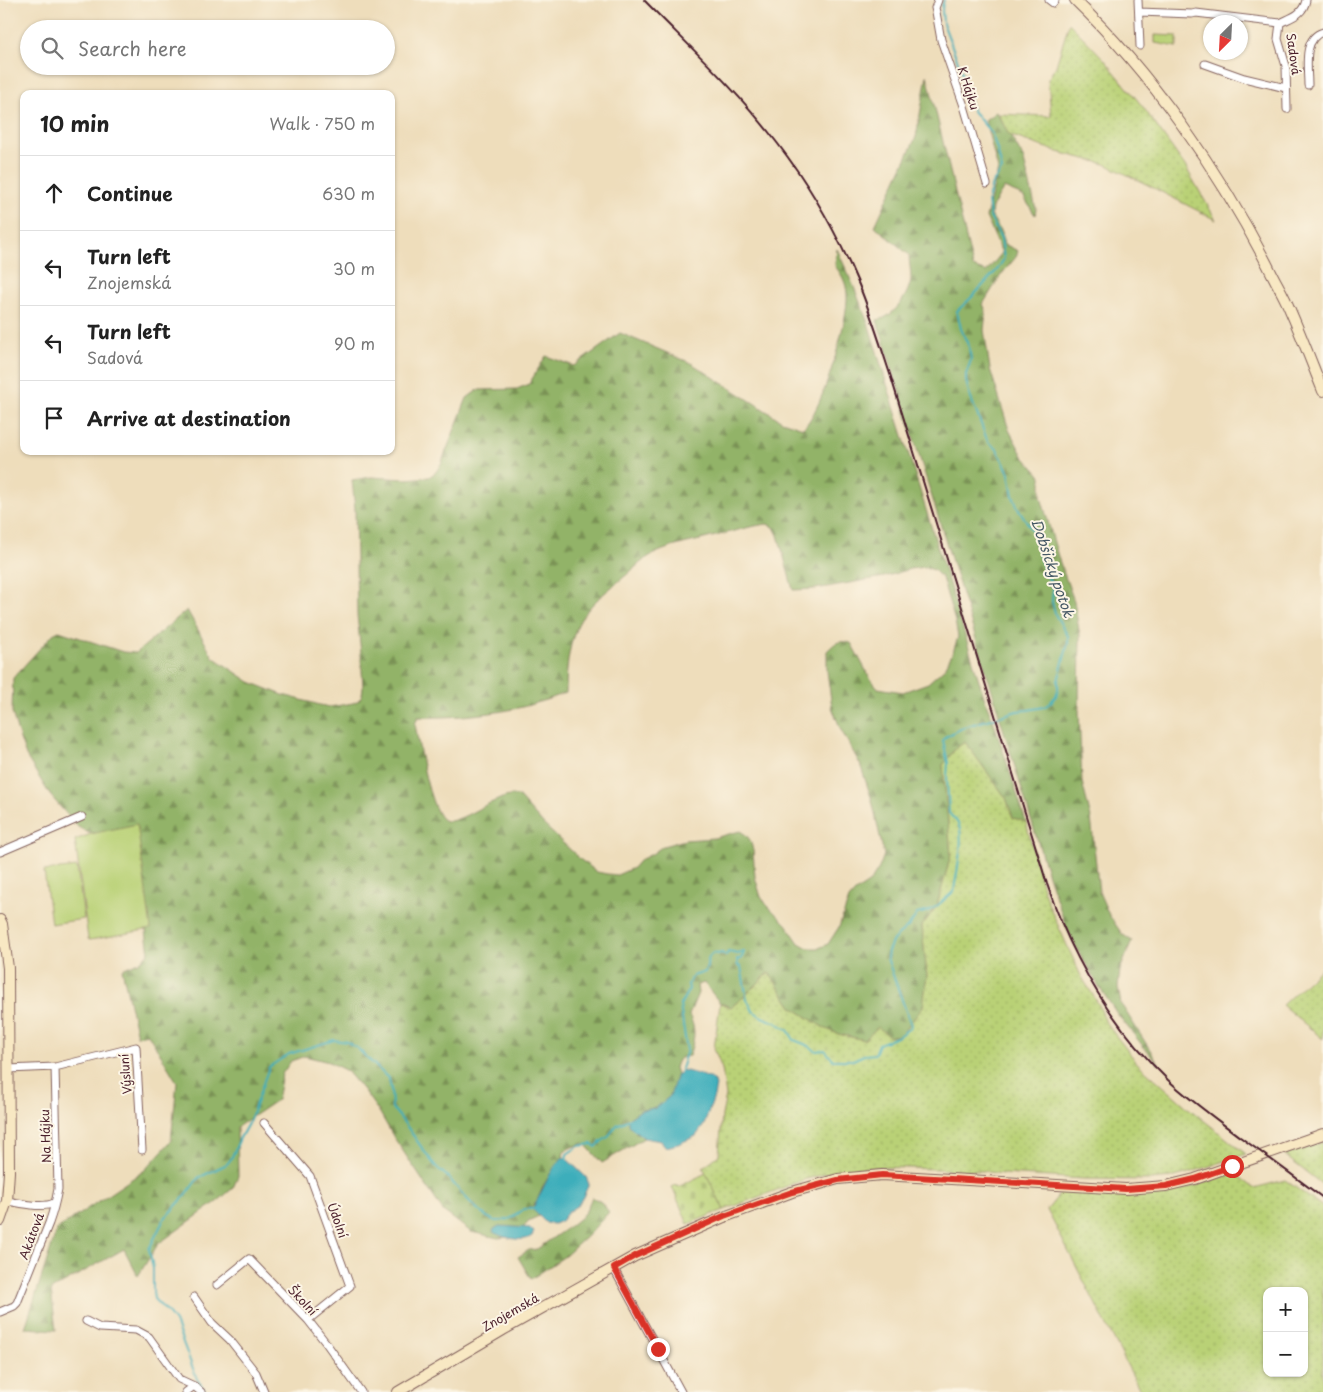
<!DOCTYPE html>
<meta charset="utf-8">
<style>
:root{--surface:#fff;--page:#f2f2f2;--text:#222;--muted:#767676;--line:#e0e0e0}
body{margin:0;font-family:"Playpen Sans",sans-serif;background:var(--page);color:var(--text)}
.controls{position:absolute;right:15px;bottom:15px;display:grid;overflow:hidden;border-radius:10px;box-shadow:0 1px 4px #0004}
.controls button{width:45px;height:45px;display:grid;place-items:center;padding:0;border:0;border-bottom:1px solid var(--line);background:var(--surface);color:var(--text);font:25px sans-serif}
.compass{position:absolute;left:1203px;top:15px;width:45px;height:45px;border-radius:50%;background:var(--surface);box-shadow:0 1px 4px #0004;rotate:204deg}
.stop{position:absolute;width:15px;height:15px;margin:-11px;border:4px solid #d93025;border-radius:50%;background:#fff}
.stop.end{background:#d93025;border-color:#fff;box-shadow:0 1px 5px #0008}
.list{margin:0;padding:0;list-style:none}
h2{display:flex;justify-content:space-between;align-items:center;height:65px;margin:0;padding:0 20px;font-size:21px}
h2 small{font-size:16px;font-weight:400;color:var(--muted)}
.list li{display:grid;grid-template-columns:32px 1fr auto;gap:15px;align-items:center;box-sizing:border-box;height:75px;padding:0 20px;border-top:1px solid var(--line)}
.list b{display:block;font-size:19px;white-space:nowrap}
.list p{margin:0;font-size:16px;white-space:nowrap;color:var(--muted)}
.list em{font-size:16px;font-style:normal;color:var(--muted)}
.icon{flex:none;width:28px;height:28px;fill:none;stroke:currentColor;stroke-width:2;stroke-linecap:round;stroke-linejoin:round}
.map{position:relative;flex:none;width:1323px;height:1392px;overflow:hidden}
.search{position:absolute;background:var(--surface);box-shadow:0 1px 4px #0004;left:20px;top:20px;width:375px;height:55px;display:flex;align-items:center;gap:12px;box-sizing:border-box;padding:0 18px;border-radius:28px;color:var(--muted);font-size:19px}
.panel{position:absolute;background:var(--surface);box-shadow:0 1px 4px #0004;left:20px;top:90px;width:375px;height:365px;border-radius:10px}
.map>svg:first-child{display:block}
</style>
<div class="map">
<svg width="1323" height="1392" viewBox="0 0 1323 1392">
<defs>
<pattern id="forest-firs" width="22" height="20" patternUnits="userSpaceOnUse" patternTransform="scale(1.25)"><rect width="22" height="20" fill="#92b367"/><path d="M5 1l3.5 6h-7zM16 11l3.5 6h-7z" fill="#799155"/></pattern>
<pattern id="cemetery-stones" width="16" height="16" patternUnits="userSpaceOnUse" patternTransform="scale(1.25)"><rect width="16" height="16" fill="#b9d176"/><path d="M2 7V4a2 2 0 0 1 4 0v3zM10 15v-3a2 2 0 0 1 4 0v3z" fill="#a1b366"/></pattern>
<pattern id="garden-dots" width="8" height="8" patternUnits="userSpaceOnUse" patternTransform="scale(1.25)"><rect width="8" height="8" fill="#b9d176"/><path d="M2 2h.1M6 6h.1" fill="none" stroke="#a1b366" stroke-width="1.8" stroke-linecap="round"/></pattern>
</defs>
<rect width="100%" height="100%" fill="#fcf5e5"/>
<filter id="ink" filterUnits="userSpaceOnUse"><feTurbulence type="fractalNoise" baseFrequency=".02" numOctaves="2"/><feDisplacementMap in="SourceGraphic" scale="10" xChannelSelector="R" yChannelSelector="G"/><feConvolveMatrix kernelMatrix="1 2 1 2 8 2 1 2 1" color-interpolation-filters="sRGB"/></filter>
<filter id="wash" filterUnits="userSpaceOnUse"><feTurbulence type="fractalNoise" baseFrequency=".0096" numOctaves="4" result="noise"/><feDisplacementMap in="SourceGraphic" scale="20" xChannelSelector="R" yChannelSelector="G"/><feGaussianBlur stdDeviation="1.12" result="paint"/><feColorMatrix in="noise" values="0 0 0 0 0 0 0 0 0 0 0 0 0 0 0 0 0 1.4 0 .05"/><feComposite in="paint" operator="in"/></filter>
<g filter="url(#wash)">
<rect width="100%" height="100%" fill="#edb"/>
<!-- forest -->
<path fill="url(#forest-firs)" stroke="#6e6949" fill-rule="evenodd" d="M927,75L973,267L986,272L1002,253L986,217L998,170L985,120L996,112L1023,157L1036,209L1035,215L1023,196L1004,188L992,207L991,215L1001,232L1004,244L1018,251L1016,257L1001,275L983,304L986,311L984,330L990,369L1009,430L1023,456L1041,476V497L1059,560L1074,601L1080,636L1079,711L1082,782L1091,818L1099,892L1109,915L1122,934L1132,941L1120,970L1118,987L1121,1004L1159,1064L1143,1046L1118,1015L1098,985L1073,942L1065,924L1048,875L999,715L995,700L877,320C894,318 909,294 911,279C911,271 909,262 909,255L875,226L916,137Z
M837,249L854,287L868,323L986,703L992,717L1026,822L1013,818L1006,798L965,742L956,748L943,765L951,855L937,906L922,926L927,976L923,1007L901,1035L864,1040L838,1034L824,1028L792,1007L769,973L739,1001L731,1007L720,1003L704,983L697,985L698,993L689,1015C697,1031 694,1040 689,1056C679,1057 678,1058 675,1068L677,1074L671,1096L656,1108L641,1110L628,1125L644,1138L602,1163L584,1143L572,1147L564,1151L563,1157L543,1186L539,1198L534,1204L533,1209L539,1216L528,1221L518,1236L498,1238L471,1232L443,1211L393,1136L380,1113L363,1090L347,1071L329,1062L305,1056L291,1061L282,1074L277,1100L237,1127L238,1176L233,1188L218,1201L158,1244L138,1276L124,1249L51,1290L56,1330L25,1328L57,1229L145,1170L171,1141L177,1082L148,1034L137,1036L122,969L139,962L149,953L133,836L117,833H89L78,827L50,795L26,756L17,730L12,712L13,678L53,634L59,631L123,652L136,653L187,610L213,657L250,682L283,695L320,705L330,707L353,703L359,700L362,695L363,688L361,653L357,615L355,509L352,480L371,477L406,479L429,477L436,472L441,464L467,398L478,390L517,389L529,384L546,356L574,366L620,333L691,363L782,421L803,428C822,413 849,319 847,294C846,282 842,275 835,266ZM767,524L774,527L778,535L793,590L815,589L884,577L910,569L924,567L934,570L942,578L955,621L958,637L953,652L945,668L928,683L903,692L878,688L870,678L851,643C838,640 836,642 827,651V671L832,707L841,730L860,764L872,800L884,855L879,868L870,882L855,892L849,899L839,927L828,944L819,948H808L799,943L786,924L766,904L760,894L755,877L753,850L750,840L746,835L740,831L714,838L685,840L663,846L652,854L640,860L633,868L617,875L607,874L597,872L581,860L543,824L518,796C508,794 498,800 488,804C479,808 456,823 446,821C430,818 418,740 415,724L418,717C449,718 484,715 514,709C532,705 549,699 566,693C566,672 568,649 576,629C586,604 612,588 631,571C639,564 646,557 656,553C671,546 688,543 704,539C725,534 745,527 767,524Z
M592,1197L601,1202L609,1212L588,1235L565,1256L531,1279L518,1257L529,1250L537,1249L570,1226L580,1218L586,1211Z"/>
<!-- cemetery -->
<path fill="url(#cemetery-stones)" stroke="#827850" d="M706,1173L724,1210L688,1224L672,1187L676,1185L678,1187Z"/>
<!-- park -->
<path fill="#b9d176" stroke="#827850" d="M1155,35L1177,36V47L1155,43Z
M137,824L151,929L90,940L88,939L75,840L91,834Z
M77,867L84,919L51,924L44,871Z"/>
<!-- garden -->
<path fill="url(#garden-dots)" stroke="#827850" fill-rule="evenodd" d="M1069,23L1104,59L1143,107L1185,166L1216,220L1146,184L1105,164L1058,152L1009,135L998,114L1051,116L1048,79L1056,66Z
M965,742L1006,798L1013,818L1026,822L1042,885L1048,903L1080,974L1099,1005L1106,1023L1138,1064L1187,1107L1246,1154L1189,1173L1171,1178L1150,1180L1084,1179L1003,1174L982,1171L910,1168L868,1167L833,1172L803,1180L724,1210L703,1167L719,1155L722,1115L726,1096L722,1069L714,1049L720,1003L731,1007L739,1001L769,973L792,1007L824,1028L838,1034L864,1040L878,1027L890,1037L901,1035L923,1007L927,976L922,926L937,906L951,855L943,765L956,748Z
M1323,967V1039L1282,1005Z
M1323,1142V1185L1284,1155Z
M1233,1172L1254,1188L1285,1180L1323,1207V1392H1141L1047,1210L1062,1191C1093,1192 1124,1197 1155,1194C1181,1192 1209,1181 1233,1172ZM1267,1291H1304V1373H1267Z"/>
<!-- water -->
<path fill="#3eaebb" stroke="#446673" d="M683,1070L701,1075L712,1079L716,1085L714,1097L704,1125L696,1136L678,1144L666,1147L661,1141L644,1138L628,1125V1119L641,1110L656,1108L670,1096L677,1074L681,1073Z
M563,1157L567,1159L586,1177L589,1184L583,1197L578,1205L568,1212L561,1221L554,1224L546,1223L532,1209C543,1192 548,1171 563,1157Z
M499,1226L530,1228L534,1232L532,1236C530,1237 527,1239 525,1239C517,1241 499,1236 493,1232L494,1229Z"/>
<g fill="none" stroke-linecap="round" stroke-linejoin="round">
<!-- stream -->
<path stroke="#3eaebb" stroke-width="2" d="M682,1074L681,1069L687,1050L680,1005L689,989L688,984L693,976L705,972C707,968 708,963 707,959L713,953L717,954L722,953L726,956L728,952L739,954L743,951L744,952L741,959H737L738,966L741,967L747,999L753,1011L762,1017L777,1023L788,1030L794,1040L809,1046L816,1051L825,1050L833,1060H853L864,1055L875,1054L879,1044L897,1037L910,1028L911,1025L887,958L888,951L893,940L909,926L917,914L929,911L937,906L952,893L954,890C956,876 966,833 957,822C955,819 951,816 949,813L947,777L948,763L943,740L945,737L964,727L1017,711L1028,710L1044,707L1050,703L1056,696L1058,689V681L1068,643V636L1056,616L1052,602L1053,589L1041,561L1032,530L1018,508L1013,496L1009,473L997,449L988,442L970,396L966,381V374L971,360L969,347L961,329L957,311L973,296L997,270L1004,259L1001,238L990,217L988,200L992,184L1002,170L998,153L992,134L973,111L968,96L962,72L943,23C943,15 940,7 944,0
M566,1161L567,1154L579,1146L592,1144L596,1147L602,1141L607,1138L617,1125L629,1119
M206,1392L197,1379L175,1322L168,1313L154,1299L153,1292V1268L149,1249L164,1219L186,1195L198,1178L227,1164L231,1159L240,1138L250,1120L269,1067L289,1054L334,1040L347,1042L357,1048L389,1079L391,1089L392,1108C408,1125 419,1146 434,1164C439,1171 448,1175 453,1183C462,1193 482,1218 496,1221C508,1222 515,1216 524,1209H534"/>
</g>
</g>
<g filter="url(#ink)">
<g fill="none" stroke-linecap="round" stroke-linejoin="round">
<defs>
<path id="minor" d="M938,0L935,8L936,12L941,40L964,106L987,184
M1049,0L1053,3L1055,0
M1138,0L1140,46
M1139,12L1192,14L1196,13L1280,23
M1280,23L1278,39L1286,66L1287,109
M1280,23C1292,17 1303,15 1306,0
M1205,64L1244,78L1286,88
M1308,85C1308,69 1302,38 1323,32
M0,852L82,817
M8,1069L55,1067L136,1047L142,1150
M264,1123L310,1176L350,1286L308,1320
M7,1201C20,1203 42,1209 54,1203
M614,1269L681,1392
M217,1285L249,1259L308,1320L326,1343L361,1392
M194,1297L212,1323L230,1340L256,1373L264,1392
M0,1312L14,1306L17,1303L49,1223C53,1212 56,1200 58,1189L55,1067
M86,1321L100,1328L136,1330L149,1337L179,1379L194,1386L186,1392
M194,1386L201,1392"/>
<path id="secondary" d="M1075,0C1152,74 1219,171 1268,266C1275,281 1284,295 1290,310C1302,337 1312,364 1323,391
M0,920L2,924L8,968L9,1172L7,1201L0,1221
M398,1392L503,1330L635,1256L724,1217L792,1192L838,1179L882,1175L1126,1189L1166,1186L1195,1179L1323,1134"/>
</defs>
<!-- minor casing -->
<use href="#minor" stroke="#83625d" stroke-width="9"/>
<!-- secondary casing -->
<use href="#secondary" stroke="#83625d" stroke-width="12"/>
<!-- minor -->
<use href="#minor" stroke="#fff" stroke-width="7"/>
<!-- secondary -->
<use href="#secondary" stroke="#f8e8c3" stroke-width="10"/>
<!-- rail -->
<path stroke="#4a1f2b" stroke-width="2" d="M644,0C690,47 739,92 778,144C811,187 838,235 859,285C871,314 880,344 890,374L1047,884C1072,958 1111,1025 1168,1080C1191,1101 1215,1118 1240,1137C1268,1157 1295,1177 1323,1198"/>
</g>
</g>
<g fill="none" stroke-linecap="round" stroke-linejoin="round" filter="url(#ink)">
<!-- route -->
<path stroke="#d93025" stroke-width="6" d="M658,1349L614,1268L635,1256L724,1216L792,1192L838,1180L882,1175L1126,1189L1166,1186L1195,1179L1232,1166"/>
</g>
<g text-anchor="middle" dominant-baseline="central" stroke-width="4" stroke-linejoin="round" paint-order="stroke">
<!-- street labels -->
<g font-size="12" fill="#4a1f2b" stroke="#fcf5e5">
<text transform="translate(1294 54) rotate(82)">Sadová</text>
<text transform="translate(969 88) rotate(72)">K Hájku</text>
<text transform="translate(125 1074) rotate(-95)">Výsluní</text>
<text transform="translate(45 1136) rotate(-92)">Na Hájku</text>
<text transform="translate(338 1220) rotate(70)">Údolní</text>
<text transform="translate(31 1236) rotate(-69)">Akátová</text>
<text transform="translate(303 1300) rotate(47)">Školní</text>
<text transform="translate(510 1312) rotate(-30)">Znojemská</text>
</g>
<!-- water labels -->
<g font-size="14" font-style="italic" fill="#455865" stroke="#fcf5e5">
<text transform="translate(1053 568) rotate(71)">Dobšický potok</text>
</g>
</g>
</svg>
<div class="controls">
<button>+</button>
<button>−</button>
</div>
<svg class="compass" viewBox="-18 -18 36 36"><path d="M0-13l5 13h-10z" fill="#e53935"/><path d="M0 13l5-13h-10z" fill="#767676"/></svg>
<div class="stop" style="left:1232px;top:1166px"></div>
<div class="stop end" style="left:658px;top:1349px"></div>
<div class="search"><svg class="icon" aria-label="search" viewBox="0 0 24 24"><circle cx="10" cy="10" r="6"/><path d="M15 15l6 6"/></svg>Search here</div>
<section class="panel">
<h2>10 min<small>Walk · 750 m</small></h2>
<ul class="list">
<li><svg class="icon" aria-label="ahead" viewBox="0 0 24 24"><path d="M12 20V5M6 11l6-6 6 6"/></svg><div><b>Continue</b></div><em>630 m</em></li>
<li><svg class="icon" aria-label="left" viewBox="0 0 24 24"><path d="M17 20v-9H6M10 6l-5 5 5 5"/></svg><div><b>Turn left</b><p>Znojemská</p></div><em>30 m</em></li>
<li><svg class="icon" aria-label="left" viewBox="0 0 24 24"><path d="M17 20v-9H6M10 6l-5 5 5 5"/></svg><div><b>Turn left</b><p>Sadová</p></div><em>90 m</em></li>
<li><svg class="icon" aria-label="arrive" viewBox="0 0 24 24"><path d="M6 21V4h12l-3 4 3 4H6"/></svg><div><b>Arrive at destination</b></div></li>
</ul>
</section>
</div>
